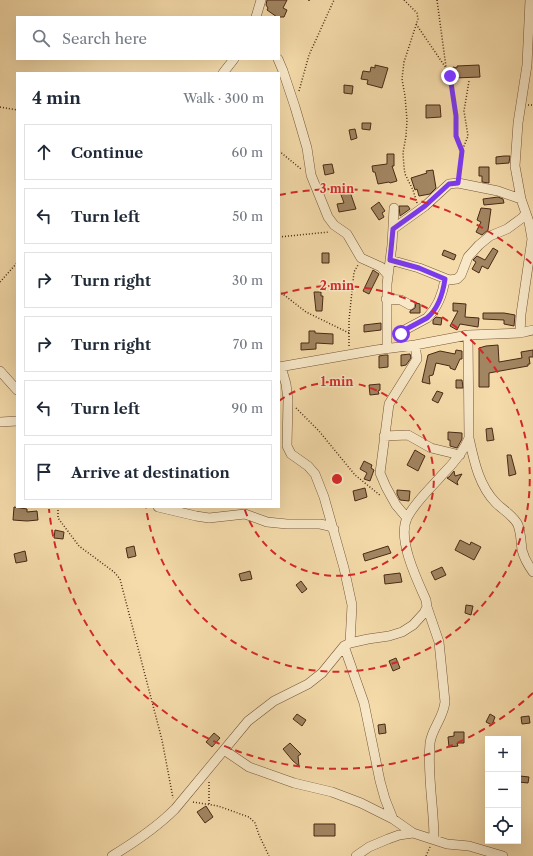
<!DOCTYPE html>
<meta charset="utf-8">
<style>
:root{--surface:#fff;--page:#f6f6f7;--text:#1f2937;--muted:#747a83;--line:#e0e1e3}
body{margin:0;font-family:"Libre Caslon Text",serif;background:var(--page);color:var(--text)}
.controls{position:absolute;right:12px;bottom:12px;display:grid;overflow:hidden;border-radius:0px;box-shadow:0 4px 16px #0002}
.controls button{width:36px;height:36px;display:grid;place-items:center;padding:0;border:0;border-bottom:1px solid var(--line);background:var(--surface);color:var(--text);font:20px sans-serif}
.stop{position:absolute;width:12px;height:12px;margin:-9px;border:3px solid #7c3aed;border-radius:50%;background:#fff}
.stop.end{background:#7c3aed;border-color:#fff;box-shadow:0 1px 4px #0008}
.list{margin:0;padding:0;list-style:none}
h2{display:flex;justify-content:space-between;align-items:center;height:52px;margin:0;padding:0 16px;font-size:17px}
h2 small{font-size:13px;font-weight:400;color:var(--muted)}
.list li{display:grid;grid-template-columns:26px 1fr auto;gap:12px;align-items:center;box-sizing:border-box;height:56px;margin:0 8px 8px;padding:0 8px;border:1px solid var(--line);border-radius:0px}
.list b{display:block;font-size:15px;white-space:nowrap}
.list em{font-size:13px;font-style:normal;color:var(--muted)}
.icon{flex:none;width:22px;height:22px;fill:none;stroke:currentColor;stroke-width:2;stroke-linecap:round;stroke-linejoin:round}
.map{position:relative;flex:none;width:533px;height:856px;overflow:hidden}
.search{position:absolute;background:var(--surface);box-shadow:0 4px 16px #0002;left:16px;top:16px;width:264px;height:44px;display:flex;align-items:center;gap:10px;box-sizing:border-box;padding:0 14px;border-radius:0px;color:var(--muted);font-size:15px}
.panel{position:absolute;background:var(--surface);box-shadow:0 4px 16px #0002;left:16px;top:72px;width:264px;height:436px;border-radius:0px}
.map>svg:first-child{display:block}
</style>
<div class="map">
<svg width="533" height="856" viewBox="0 0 533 856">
<rect width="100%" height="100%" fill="#f5dbaa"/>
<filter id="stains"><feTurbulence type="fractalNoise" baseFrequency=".005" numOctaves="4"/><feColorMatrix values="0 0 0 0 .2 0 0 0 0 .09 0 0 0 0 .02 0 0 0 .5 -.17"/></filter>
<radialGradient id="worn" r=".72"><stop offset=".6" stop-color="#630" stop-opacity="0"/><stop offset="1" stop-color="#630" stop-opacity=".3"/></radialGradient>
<!-- building -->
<path fill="#a28662" stroke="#492915" d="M267,0H287L283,8L287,10L284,17H277L267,10L268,8L266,5Z
M375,65L388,68L382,88L367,84L368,80L361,79L363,71L370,72L371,67L375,68Z
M479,65L480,77L454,78L453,67L457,68V66Z
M344,85L353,86L352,94L344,93Z
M426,105H440L441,117L426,118Z
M362,123H371L370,130L362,129Z
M355,129L357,138L351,140L349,130Z
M387,154H394V166H392L397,181L390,183L389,182L378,184L375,172H373L372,166L387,164Z
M504,156H510L509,163L496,164V157Z
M332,164L334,173L325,175L323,165Z
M479,167H489V183L482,182V176H479Z
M433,170L436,188L430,194L419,196L417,189L415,190L411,178L427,173L426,171Z
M349,189L356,209L339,212L337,204L344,203L340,192Z
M498,197L503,199L504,203L484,205L483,199Z
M379,202L385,211L382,213L384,217L379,220L371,208Z
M399,206H408L410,209L400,216Z
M481,208L491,209L488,230L482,235L476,232L481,222L477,220Z
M493,248L498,251L488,269L482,266L479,273L472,269L476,262L473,260L477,256L485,260Z
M444,250L456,255L454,260L442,255Z
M322,253H329V263H322Z
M373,270L379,274L369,294L363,291Z
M314,292H321V296H323L322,311H316Z
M416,303L420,304V313H410V311L415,308Z
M453,303L466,304L465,317L479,318L478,327L460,324L457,330L450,326L458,311H453Z
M483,313H504L515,315L514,326L504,324V320L483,319Z
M436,317L442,318L441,325L433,324V320Z
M381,323V330L364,332V325Z
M309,331H315V333L333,334V344L316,343V349L301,350V343H309Z
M498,345L499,362L522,358L521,352L533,350V357H529L530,364H528V366L489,373V387H479V348L486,346Z
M456,350L462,351V359H460L455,370L450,368V366L436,363L433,375L429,376L430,384L422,382L428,355L440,351L455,354Z
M410,354L411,358L406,365L401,366V355Z
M385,355H388V367L379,368V356Z
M456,380H462L463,388H456Z
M380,384V390L378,391L379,394L370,395L369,385Z
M437,391L443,393L438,403L432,400Z
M492,428L494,440L487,441L486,429Z
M448,432L462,433V439L457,448L450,446V440H448Z
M415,450L425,456L418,471L407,465Z
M507,455H511L516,474L509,476Z
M364,461L372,465L371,468L374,470L370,481L364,479L367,473L360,469Z
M454,471L455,476L462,474L457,482L458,485L447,478L449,477Z
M365,488L367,497L355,501L353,491Z
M397,490L410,491L409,501L400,500L397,494Z
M14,507L27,509V512L37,511L38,520L27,521L13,520Z
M55,530L64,532L63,539L54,538Z
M460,540L470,545L471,542L481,547L474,560L455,550Z
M134,546L136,556L128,558L126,548Z
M388,546L391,553L365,561L363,554Z
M25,551L27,561L16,563L14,554Z
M442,567L446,575L435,580L431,572Z
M250,571L252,579L241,581L239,574Z
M400,573L402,582L385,584L384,575Z
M301,581L307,589L302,593L296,585Z
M466,605L473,606L471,615L465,613Z
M396,658L400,668L393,671L389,661Z
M297,714L306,720L302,726L293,719Z
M490,714L495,717L492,725L486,722Z
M529,716L530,723L522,724L521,717Z
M385,724L386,733L379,734L378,725Z
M454,732H464V743H457L458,746L449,747L448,737L454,736Z
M214,733L220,738L212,747L206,742Z
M290,743L301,754L298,756L299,766L293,761L283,749Z
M520,776L529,777L528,783L519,782Z
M206,806L213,817L205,823L197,812Z
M314,824H335V836H314Z"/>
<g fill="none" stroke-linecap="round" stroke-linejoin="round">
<defs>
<path id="minor" d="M256,17L261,0
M278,59L283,71L295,107L307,148L311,175L328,217L334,225L347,234L361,258L381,267L387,274
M223,73L234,59
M393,229L425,206L449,184L458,183L498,191L521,199
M390,260L419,268L449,280L457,279L461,275L468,257L479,245L490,236L507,229L522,218L526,213
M386,299L401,300L410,305
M399,333L427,318C438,307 443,293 445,279
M520,333L521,314L532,239L529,222L521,199L515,166L518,123L527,65L530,0
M387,348V284L392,245L394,208
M279,367L376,350L415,345L468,335L520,333L533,330
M281,367L286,384L288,400L287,446L291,454L308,466L315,474L324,497L344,568L352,605L350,643
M0,371L17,390
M0,422L17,421
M384,436L408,435L431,448L460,455
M469,438C474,461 479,486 496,503C503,510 514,516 518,525C521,533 521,542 522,550C524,558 528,565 533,572
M158,507L196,516L209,518L245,514L267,522L287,524H320L329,526L334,529
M407,518L396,505L386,487L380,473L389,404L417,359L415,345
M427,607L439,642L445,702C443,719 432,728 430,743C427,775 434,807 434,839
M344,646L364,703L380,781L385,799L393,819
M224,750L249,767L294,783L332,792L361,803L393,819L413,833
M112,856C135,842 156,828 175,809L248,721L274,701L308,684L322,673L344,646L350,643L368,639L389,636L402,632L413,625L424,613L427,607L426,600C417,580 397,539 407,518C415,502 431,488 442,475C453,464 463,453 469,438L468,335
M356,856L369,847L388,839L399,835L413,833L447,844L469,846L503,856"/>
</defs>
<!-- minor casing -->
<use href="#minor" stroke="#74563a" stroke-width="10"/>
<!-- path -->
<path stroke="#492915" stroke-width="1.5" stroke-dasharray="1 2" stroke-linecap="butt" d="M404,0L417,13L418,19L404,62L402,79L405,96L407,120L406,136L403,153L404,167L405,174L413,190L417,203
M437,0L446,67
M309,1V0
M416,24L446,68L450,76L456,116V136L462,151
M299,91L309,55L334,0
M528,105H533
M0,107L17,110
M279,151L301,169
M459,176L462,151L468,136L464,111L469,81
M279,237L329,232
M0,282L17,263
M279,291L306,312L349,333
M349,346V320L354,272L358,265
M296,408L319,431L355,475L381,496
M58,507V518L79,546L114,572L120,579L162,740L173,798
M193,802L218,806L249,817L255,823L259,835L269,856
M209,804V780
M426,856L430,847"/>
<!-- minor -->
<use href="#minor" stroke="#f8e8c8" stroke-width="9"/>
</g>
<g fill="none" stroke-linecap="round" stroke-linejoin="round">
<!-- route -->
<path stroke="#7c3aed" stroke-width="5" d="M401,334L399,333L427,318C439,308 443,293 445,279L419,268L390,260L393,229L425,206L449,184L458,183L462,151L456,136V116L450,76"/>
</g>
<!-- distance rings -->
<g fill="none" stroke="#d62828" stroke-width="2" stroke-dasharray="7 5">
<path d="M279 401A97 97 0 1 1 244 507"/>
<path d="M281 294A193 193 0 1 1 146 508"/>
<path d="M533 693A290 290 0 0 1 49 509M279 195A290 290 0 0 1 533 265"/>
</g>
<circle cx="337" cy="479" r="6" fill="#d62828" stroke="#f8e8c8" stroke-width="2"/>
<g font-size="12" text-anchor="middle" font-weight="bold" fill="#d62828" stroke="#f8e8c8" stroke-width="3" stroke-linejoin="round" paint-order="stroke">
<text x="337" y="193">3 min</text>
<text x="337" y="290">2 min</text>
<text x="337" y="386">1 min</text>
</g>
<rect width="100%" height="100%" filter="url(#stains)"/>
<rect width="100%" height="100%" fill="url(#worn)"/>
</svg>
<div class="controls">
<button>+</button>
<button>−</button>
<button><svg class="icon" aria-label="locate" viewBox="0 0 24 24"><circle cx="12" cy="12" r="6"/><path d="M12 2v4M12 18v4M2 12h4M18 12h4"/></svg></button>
</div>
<div class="stop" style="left:401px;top:334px"></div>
<div class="stop end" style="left:450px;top:76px"></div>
<div class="search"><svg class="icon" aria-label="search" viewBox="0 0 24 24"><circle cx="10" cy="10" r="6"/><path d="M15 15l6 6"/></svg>Search here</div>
<section class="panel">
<h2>4 min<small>Walk · 300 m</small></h2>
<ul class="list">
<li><svg class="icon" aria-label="ahead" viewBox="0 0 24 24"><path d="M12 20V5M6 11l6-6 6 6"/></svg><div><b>Continue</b></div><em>60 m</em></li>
<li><svg class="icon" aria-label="left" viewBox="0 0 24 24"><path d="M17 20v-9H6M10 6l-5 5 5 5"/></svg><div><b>Turn left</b></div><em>50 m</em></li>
<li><svg class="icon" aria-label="right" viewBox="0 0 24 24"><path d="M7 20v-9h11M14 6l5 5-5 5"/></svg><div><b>Turn right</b></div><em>30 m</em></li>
<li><svg class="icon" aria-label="right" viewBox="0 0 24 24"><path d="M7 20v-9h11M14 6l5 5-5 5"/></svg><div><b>Turn right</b></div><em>70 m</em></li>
<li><svg class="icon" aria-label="left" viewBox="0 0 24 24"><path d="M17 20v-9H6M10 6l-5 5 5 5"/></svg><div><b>Turn left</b></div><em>90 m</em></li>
<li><svg class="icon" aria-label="arrive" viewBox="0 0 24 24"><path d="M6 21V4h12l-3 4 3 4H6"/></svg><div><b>Arrive at destination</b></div></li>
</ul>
</section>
</div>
